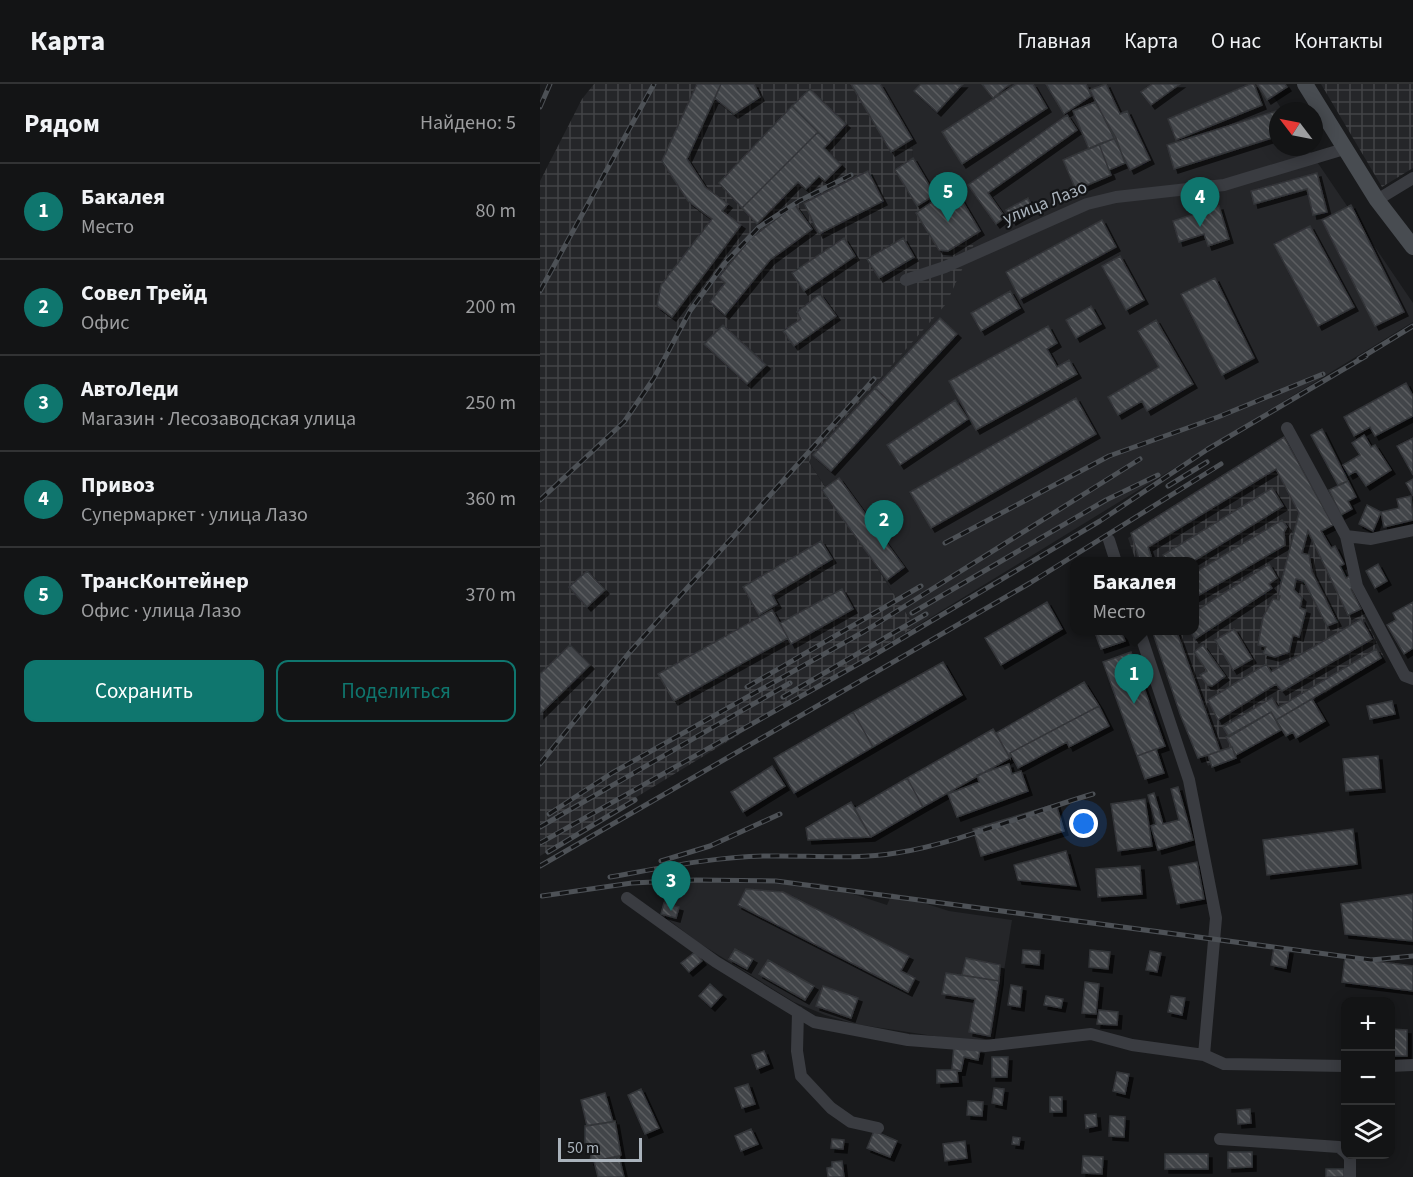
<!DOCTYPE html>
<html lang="ru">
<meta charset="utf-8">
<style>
:root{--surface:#131415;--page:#202122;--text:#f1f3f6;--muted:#9d9ea0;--line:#323334;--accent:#0f766e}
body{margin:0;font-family:"Source Sans 3",sans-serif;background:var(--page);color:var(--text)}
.controls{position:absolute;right:18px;bottom:18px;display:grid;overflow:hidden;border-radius:12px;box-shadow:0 3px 15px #0003}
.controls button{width:54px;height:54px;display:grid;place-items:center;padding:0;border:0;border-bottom:2px solid var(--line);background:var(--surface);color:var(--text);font:30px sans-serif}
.compass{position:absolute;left:729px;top:18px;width:54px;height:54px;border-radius:50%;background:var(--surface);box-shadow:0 3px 15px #0003;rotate:302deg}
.scale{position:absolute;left:18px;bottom:15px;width:84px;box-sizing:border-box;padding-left:6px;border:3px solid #aab3bc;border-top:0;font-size:16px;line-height:21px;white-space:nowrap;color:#aab3bc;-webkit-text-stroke:4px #141517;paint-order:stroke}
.you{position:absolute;left:544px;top:740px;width:21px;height:21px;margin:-15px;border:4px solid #fff;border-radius:50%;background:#1a73e8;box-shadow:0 0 0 9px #1a73e833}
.badge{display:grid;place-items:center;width:39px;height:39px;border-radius:50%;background:var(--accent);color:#fff;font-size:20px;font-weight:700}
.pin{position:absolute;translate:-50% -50px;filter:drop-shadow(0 2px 3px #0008)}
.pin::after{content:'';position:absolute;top:32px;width:21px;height:18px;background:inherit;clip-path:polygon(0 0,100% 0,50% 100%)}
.popup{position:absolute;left:530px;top:473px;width:129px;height:78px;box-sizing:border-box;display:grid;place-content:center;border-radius:12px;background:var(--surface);filter:drop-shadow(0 2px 4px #0005);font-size:20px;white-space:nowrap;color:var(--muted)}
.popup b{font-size:22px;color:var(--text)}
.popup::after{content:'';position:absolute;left:50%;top:100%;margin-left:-12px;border:12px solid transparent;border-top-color:var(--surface)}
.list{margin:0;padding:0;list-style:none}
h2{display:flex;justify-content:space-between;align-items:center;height:78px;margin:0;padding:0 24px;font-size:26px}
h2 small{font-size:20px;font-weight:400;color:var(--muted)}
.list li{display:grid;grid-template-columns:39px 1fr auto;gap:18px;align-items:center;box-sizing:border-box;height:96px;padding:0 24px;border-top:2px solid var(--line)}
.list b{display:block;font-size:22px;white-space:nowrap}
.list p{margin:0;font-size:20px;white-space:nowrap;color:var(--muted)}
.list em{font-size:20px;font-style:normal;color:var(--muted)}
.actions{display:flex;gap:12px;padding:18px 24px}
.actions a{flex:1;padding:14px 0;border:2px solid var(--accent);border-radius:12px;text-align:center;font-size:21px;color:var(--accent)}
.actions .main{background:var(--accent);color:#fff}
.icon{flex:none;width:33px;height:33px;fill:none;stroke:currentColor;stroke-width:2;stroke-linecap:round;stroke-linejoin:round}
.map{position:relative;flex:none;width:873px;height:1093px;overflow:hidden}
header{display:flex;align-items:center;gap:36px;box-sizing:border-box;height:84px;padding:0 30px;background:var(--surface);border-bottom:2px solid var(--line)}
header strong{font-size:28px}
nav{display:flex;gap:33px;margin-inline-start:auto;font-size:21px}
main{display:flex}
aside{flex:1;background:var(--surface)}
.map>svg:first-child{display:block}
</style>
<header>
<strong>Карта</strong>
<nav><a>Главная</a><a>Карта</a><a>О нас</a><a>Контакты</a></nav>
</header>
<main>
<aside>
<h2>Рядом<small>Найдено: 5</small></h2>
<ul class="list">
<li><span class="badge">1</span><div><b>Бакалея</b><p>Место</p></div><em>80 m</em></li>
<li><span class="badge">2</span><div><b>Совел Трейд</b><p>Офис</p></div><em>200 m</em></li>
<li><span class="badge">3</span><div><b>АвтоЛеди</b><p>Магазин · Лесозаводская улица</p></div><em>250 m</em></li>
<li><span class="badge">4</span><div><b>Привоз</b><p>Супермаркет · улица Лазо</p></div><em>360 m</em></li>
<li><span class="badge">5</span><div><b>ТрансКонтейнер</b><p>Офис · улица Лазо</p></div><em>370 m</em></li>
</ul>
<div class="actions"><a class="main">Сохранить</a><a>Поделиться</a></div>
</aside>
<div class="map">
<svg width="873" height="1093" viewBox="0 0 873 1093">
<defs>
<pattern id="industrial-grid" width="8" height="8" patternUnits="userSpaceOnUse" patternTransform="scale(1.5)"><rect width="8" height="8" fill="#252629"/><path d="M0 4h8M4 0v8" fill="none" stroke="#424346"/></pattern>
<pattern id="building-back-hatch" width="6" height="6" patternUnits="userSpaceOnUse" patternTransform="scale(1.5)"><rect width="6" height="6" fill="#434549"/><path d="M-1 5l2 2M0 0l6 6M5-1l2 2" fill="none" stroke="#5b5d61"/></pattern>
<filter id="shadow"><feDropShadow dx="4" dy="4" stdDeviation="0" flood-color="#0009"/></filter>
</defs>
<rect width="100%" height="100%" fill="#191a1c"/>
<!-- built -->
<path fill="#252629" d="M340,0H725L743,27H738V63H767L873,219V238L375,543L269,378L395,111L373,74L372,55Z
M176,796L280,799L347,821L352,809L409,827L472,836L453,957L420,956L315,940L285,931L254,918L159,859L121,830L127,801L131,798Z"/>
<!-- industrial -->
<path fill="url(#industrial-grid)" d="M54,0H340L372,55L373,74L394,110L414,103L440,147L406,220L274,369L269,378L375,543L0,772V97L42,15Z
M781,0H873V84L842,103Z
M741,355L793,441L783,448L844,573L668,682L620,547L654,546V478L596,477L588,454Z"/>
<!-- building -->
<path fill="url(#building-back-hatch)" stroke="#333438" stroke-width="1.5" filter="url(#shadow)" d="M157,0H181L147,75L165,103L188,120L182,127L201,141L132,233L117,222L121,201L172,135L148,117L122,77Z
M181,0H214L220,13L194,30L175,14Z
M311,0H340L372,55L351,68Z
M381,0H423L397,28L374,7Z
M442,0H470L453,14Z
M476,0H493L507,24L422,80L402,48Z
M506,0H546L551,12L524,30Z
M566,0L580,30L587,27L610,76L590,86L550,6Z
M612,0H640L611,21L601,8Z
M710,0H714L722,21L636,56L628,35Z
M717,0H745L747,3L727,16Z
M270,5L306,40L289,59L252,22Z
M555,18L576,54L549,65L533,27Z
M252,22L278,48L202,124L179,99Z
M752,22L754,27H738V52L634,85L627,61Z
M527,31L537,46L448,109L465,133L456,140L428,101Z
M278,48L289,59L284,64L301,81L285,97L279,92L266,105L258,98L217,140L202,124Z
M576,54L585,79L569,86L559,60Z
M559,60L571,91L536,106L523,76Z
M373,74L395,111L377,122L355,86Z
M328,87L343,117L279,150L264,119Z
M777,89L787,128L773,131L767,105L714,120L711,107Z
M414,103L440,147L408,167L399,166L376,129Z
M488,114L493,125L472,137L466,126Z
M255,121L272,145L230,176L185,231L170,218L185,199L179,193L211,154Z
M811,121L864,228L835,242L782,136Z
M679,122L689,155L668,162L664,150L639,158L633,137Z
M562,136L576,163L480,215L466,188Z
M770,142L814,223L778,242L734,160Z
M304,154L315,172L264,207L252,189Z
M363,154L374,173L339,194L327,175Z
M580,172L604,216L586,226L562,182Z
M675,194L714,274L682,291L641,210Z
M470,207L480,224L441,247L431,229Z
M280,210L296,232L254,262L243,247L261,235L257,228Z
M551,222L561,240L536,254L526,236Z
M400,234L417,250L352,320L335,304Z
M616,236L653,300L607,327L602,317L578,331L568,313L619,283L598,247Z
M183,241L226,281L207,300L164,260Z
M508,242L517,259L507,265L517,283L529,276L537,290L436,346L409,297Z
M866,299L873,312V332L835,352L830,343L814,352L804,333Z
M335,304L352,320L291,387L273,371Z
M536,314L556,350L391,444L370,408Z
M415,316L428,335L360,381L347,361Z
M782,345L808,397L798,401L771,351Z
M824,351L831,363L835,361L851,386L826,402L816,387L809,391L803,381L820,371L812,359Z
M744,353L793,441L781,447L791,464L795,462L804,480L800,482L806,494L810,492L815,504L811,505L821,525L808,531L768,447L762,469L769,471L772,488L797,538L787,542L764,497L756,495L754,506L762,514L760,524L766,526L759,553L753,551L749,568L735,573L723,570L726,563L718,561L723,533L733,515L739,516L740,512L738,511L759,429L736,385L608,463L613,478H600L591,449Z
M873,354V391L857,362Z
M299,394L364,483L347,496L282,406Z
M873,395V412L866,399Z
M808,397L816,413L808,417L812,425L801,431L789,406Z
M732,404L743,422L652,478H628L623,471Z
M871,412L873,436L844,443L841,428L859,424L857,415Z
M827,421L841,428L833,447L819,440Z
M742,436L747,443L744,448L745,461L654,514V489Z
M281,457L292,475L232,511L237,520L219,531L203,503Z
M729,480L737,494L729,500L732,504L655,555L649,546H654V528Z
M838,480L847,497L835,504L826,487Z
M47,487L65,506L47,523L29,503Z
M302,505L313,525L251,560L240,539Z
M507,518L522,545L461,581L445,554Z
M873,518V564L864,570L847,541L856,536L853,529Z
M232,526L248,554L134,617L118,590Z
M821,535L832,555L742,607L736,600L678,636L668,616L726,580L731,588Z
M694,545L712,575L693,586L675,556Z
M554,546H581L585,557L561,565Z
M612,546H636L680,667L658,674L640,630Z
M30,561L50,581L0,630V590Z
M663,561L685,592L672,602L667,601L660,591L667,587L654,568Z
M836,565L841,574L736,636L731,628L689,653L683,643L732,614L738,624Z
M591,568L625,662L597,672L563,578Z
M403,578L422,611L333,663L313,628Z
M544,598L559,622L470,669V674L456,649Z
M772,615L785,637L756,654L753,648L746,652L736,636Z
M852,617L855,630L830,635L827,622Z
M559,622L569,642L529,663L527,658L478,684L470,669Z
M313,628L333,663L254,709L234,674Z
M731,628L741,646L696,671L686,653Z
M453,645L470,674L383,723L367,694Z
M692,663L696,674L672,683L668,671Z
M616,665L624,689L605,695L597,672Z
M838,672L841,704L806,707L803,675Z
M469,680L472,690L481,687L488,707L417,733L408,710L439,698L437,691Z
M232,682L245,702L203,728L191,708Z
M367,694L383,723L331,753L314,725Z
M638,703L653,756L618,766L611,742L616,740L608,711L614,709L623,740L639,736L631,705Z
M605,715L612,762L578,767L571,720Z
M311,718L331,753L268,756L266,744Z
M516,720L524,747L441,772L433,745Z
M813,745L817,780L727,791L723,756Z
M526,767L536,802L478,796L474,781Z
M657,778L664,815L637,820L629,783Z
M600,782L602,810L558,813L556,785Z
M206,805L243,808L369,872L361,887L375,894L368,908L198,821Z
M873,810V857L805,850L801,820Z
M124,819L139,823L136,834L121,830Z
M734,863L749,866L746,884L731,881Z
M195,865L213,875L207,885L189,875Z
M483,866L500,867L499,881L482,879Z
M550,866L570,868L568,885L549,883Z
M610,867L621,869L617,888L606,886Z
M155,868L162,877L149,888L141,879Z
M805,873L873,882V907L802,898Z
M426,874L460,881L459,897L422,891Z
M228,876L274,902L265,916L219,890Z
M406,889L459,897L450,952L429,948L435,915L402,910Z
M545,898L559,900L556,930L542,929Z
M170,900L182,911L171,923L159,912Z
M471,901L482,903L480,923L468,921Z
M283,902L318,914L311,934L276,922Z
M506,912L523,915L521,924L504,921Z
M631,912L645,914L642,931L628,928Z
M559,926L578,928L577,941L557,940Z
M850,945L867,946V972H850Z
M414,961L440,966L438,976L424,973L421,987L412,985Z
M224,967L229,980L217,985L212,971Z
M452,973H468L467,993H452Z
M397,986H417L418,998L397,999Z
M577,988L589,990L585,1010L573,1007Z
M208,1000L215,1020L202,1024L195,1004Z
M454,1004L464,1005L462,1021L452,1019Z
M101,1005L119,1044L105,1050L88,1011Z
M65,1009L73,1038L47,1042L41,1016Z
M510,1013H522V1028H510Z
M428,1017L443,1018L442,1032L427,1031Z
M710,1025L711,1039L698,1040L697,1026Z
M556,1030L557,1042L546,1044L545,1031Z
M570,1032L585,1033L584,1053L569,1052Z
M75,1037L81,1071L76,1075L50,1077L52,1065L45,1059V1042Z
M211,1045L218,1060L201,1067L195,1052Z
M334,1047L357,1057L350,1073L327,1064Z
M473,1053L480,1054L479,1061L472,1060Z
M292,1055L304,1056L303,1065L291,1064Z
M425,1057L427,1074L405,1077L403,1060Z
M688,1068H712V1083L688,1084Z
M625,1070H668V1085H625Z
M79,1072L84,1093H58L54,1077Z
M543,1072L563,1073L562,1090L542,1089Z
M302,1077L304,1093H288L287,1084L292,1083V1078Z
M786,1085H804V1093H786Z"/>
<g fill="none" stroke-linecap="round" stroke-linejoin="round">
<!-- minor -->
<path stroke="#3a3c41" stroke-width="12" d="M837,116L873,94
M366,196L405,183L547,120L576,113L684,101L804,65
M747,344L806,452L817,502L865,592L873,595
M806,452L831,455L873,446
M569,456L576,478
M599,546L649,696L676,834L664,971
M87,814L176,878L274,938L368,956L445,962L551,950L592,961L664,971L684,980L806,982
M258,928L257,967L261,992L291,1024L311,1038L338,1044
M850,982L873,981
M680,1055L799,1063L806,1069
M807,1070L810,1074V1093"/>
<!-- secondary -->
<path stroke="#484c51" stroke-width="16" d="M765,0L837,116L873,163"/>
<defs>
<path id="rail" d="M0,23L10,0
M0,207L114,0
M819,275L873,242
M628,402L667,378
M0,416L84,338L114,294L150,227L184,180L219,143L259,117L311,91
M405,459L569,372L678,333L783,290
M372,529L566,416L618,391
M207,603L381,502
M243,613L386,530
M0,680L89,569L334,295
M9,730L72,689L325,547L600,375
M0,743L250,599
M0,759L329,574L560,437L668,365L826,272
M8,768L95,716
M121,777L170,762L240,730
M0,782L490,499L681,380
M70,793C121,784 172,773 224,772C268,771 313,776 356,769C420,759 490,728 553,710
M2,812L92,799L156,796L236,797L831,876L873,872"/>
</defs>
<!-- rail casing -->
<use href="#rail" stroke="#4d5156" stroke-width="5"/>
<!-- rail -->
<use href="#rail" stroke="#141517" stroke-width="3" stroke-dasharray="9" stroke-linecap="butt"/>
</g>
<g text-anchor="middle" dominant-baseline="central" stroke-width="4.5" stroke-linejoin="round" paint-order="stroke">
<!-- street labels -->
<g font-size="18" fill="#aab3bc" stroke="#141517">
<text transform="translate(505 119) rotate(-22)">улица Лазо</text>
</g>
</g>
</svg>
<div class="controls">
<button>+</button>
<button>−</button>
<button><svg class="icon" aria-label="layers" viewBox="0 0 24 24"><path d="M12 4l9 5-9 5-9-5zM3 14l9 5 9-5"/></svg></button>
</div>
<svg class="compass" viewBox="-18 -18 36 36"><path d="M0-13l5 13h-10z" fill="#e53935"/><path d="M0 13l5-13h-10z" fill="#9d9ea0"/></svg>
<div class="scale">50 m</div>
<div class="you"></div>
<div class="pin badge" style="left:594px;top:620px">1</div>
<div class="popup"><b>Бакалея</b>Место</div>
<div class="pin badge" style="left:344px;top:466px">2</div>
<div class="pin badge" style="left:131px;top:827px">3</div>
<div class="pin badge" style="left:660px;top:143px">4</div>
<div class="pin badge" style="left:408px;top:138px">5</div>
</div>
</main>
